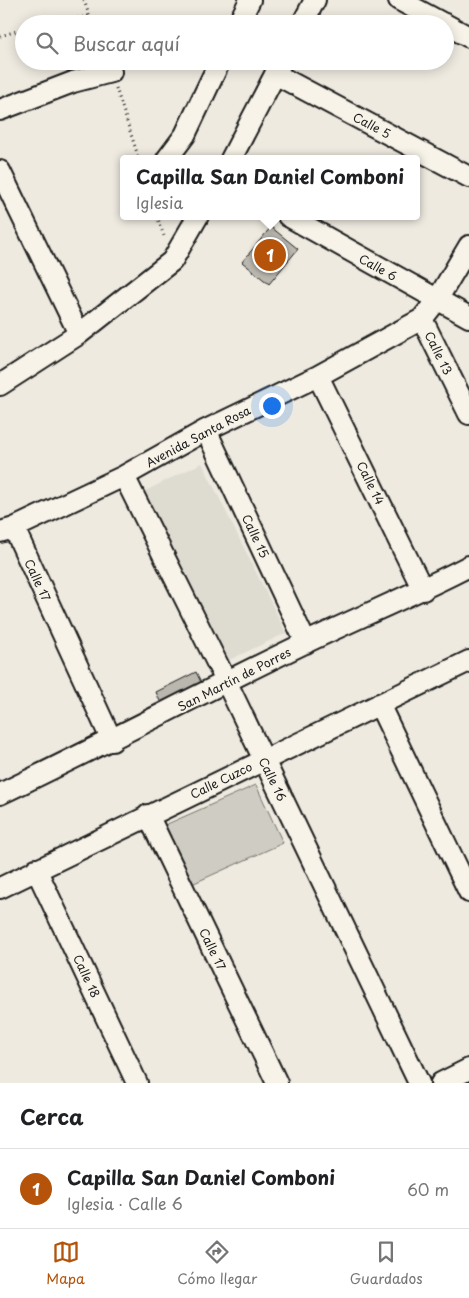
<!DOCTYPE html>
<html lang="es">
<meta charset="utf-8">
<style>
:root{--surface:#fff;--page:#f2f2f2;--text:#202124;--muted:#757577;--line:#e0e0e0;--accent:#b45309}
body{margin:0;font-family:"Playpen Sans",sans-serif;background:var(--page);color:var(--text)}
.you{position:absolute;left:271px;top:405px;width:18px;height:18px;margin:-12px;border:4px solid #fff;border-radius:50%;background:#1a73e8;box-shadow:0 0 0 8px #1a73e833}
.badge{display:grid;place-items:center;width:32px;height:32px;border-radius:50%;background:var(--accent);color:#fff;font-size:16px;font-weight:700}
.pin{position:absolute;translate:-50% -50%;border:2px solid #fff;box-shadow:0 1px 5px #0006}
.popup{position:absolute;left:120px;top:155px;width:300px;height:65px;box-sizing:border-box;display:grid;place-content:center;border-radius:5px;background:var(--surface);filter:drop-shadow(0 1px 4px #0005);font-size:16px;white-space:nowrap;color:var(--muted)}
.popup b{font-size:19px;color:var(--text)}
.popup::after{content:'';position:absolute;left:50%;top:100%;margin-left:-10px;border:10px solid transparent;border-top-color:var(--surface)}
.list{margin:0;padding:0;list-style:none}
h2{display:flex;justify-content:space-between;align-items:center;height:65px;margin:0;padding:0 20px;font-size:21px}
h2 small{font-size:16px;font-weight:400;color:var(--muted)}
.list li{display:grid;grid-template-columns:32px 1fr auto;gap:15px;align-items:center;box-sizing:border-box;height:80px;padding:0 20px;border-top:1px solid var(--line)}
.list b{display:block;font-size:19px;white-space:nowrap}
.list p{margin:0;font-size:16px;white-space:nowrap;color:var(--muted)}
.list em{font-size:16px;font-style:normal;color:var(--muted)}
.icon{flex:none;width:28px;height:28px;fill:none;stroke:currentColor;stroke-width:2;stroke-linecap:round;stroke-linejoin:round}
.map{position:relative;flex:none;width:469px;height:1083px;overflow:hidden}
.search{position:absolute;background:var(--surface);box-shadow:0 2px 12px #0003;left:15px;right:15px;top:15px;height:55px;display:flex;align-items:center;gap:12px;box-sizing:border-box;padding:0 18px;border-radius:28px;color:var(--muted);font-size:19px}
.sheet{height:145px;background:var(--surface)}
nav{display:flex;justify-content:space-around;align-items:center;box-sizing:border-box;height:70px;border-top:1px solid var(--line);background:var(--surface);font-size:14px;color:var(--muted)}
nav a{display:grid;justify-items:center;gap:2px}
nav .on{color:var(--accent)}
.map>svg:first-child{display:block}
</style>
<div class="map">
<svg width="469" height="1083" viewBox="0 0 469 1083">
<rect width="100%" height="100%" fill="#eeeae0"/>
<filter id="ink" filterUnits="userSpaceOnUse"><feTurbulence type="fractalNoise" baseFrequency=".02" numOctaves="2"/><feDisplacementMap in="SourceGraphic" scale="10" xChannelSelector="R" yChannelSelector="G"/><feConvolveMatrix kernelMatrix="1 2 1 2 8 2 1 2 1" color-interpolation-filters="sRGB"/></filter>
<g filter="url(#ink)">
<!-- built -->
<path fill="#dedbd1" d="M202,463L286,633L227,661L143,492Z"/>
<!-- park -->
<path fill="#cfccc3" stroke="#767470" d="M256,785L283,843L192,884L165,825Z"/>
<!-- building -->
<path fill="#bab7af" stroke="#1c1c1c" d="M271,227L298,249L269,284L242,262Z
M196,672L203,686L162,706L156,692Z"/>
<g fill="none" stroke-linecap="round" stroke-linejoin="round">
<defs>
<path id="minor" d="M399,0L444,24
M238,24L250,0
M302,24L315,0
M445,24L469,37
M275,74L469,177
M0,110L73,82L111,72
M167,159L185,135L220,61
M231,159L282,61
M0,171L79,334
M288,216L469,317
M422,319L469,414
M318,376L423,590
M0,385L79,334L172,261L198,216
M206,430L306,643
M124,476L227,683L419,1083
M14,528L112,741
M0,532L14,528L124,476L206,430L318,376L422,319L437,300L469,246
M379,704L469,892
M0,794C103,745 203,692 305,643C359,617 415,594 469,566
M148,815L277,1083
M36,869L137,1083
M0,888L469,661
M441,1083L469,1069"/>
</defs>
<!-- minor casing -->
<use href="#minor" stroke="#1c1c1c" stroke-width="24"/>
<!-- path -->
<path stroke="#1c1c1c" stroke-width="3" stroke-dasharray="1 4" stroke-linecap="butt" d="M84,0L92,24
M48,24L89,16
M0,36L24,29
M116,88L139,159
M157,216L165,239"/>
<!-- minor -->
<use href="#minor" stroke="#f7f3e8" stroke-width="20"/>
</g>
</g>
<g text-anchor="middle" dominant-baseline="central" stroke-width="4" stroke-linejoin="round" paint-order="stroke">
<!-- street labels -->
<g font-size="12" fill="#1c1c1c" stroke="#f7f3e8">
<text transform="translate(372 125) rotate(28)">Calle 5</text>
<text transform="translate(378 267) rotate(29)">Calle 6</text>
<text transform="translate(439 353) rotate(64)">Calle 13</text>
<text transform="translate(198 436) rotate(-28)">Avenida Santa Rosa</text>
<text transform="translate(371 483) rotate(64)">Calle 14</text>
<text transform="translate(256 536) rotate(65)">Calle 15</text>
<text transform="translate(38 580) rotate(65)">Calle 17</text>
<text transform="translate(234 679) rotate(-27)">San Martín de Porres</text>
<text transform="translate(273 779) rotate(64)">Calle 16</text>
<text transform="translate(221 780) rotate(-26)">Calle Cuzco</text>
<text transform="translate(213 949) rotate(64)">Calle 17</text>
<text transform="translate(87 976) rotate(65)">Calle 18</text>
</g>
</g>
</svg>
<div class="you"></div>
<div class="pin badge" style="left:270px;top:255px">1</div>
<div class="popup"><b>Capilla San Daniel Comboni</b>Iglesia</div>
<div class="search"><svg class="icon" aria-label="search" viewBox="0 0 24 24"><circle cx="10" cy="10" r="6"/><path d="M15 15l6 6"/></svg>Buscar aquí</div>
</div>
<section class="sheet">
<h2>Cerca<small></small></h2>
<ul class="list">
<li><span class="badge">1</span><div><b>Capilla San Daniel Comboni</b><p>Iglesia · Calle 6</p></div><em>60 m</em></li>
</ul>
</section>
<nav>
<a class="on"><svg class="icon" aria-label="map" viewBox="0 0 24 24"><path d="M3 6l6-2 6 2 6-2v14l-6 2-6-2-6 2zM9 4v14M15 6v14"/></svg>Mapa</a>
<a><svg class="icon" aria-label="directions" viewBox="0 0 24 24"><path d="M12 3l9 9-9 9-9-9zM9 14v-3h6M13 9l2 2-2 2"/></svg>Cómo llegar</a>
<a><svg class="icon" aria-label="saved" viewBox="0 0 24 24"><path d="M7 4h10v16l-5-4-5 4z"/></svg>Guardados</a>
</nav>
